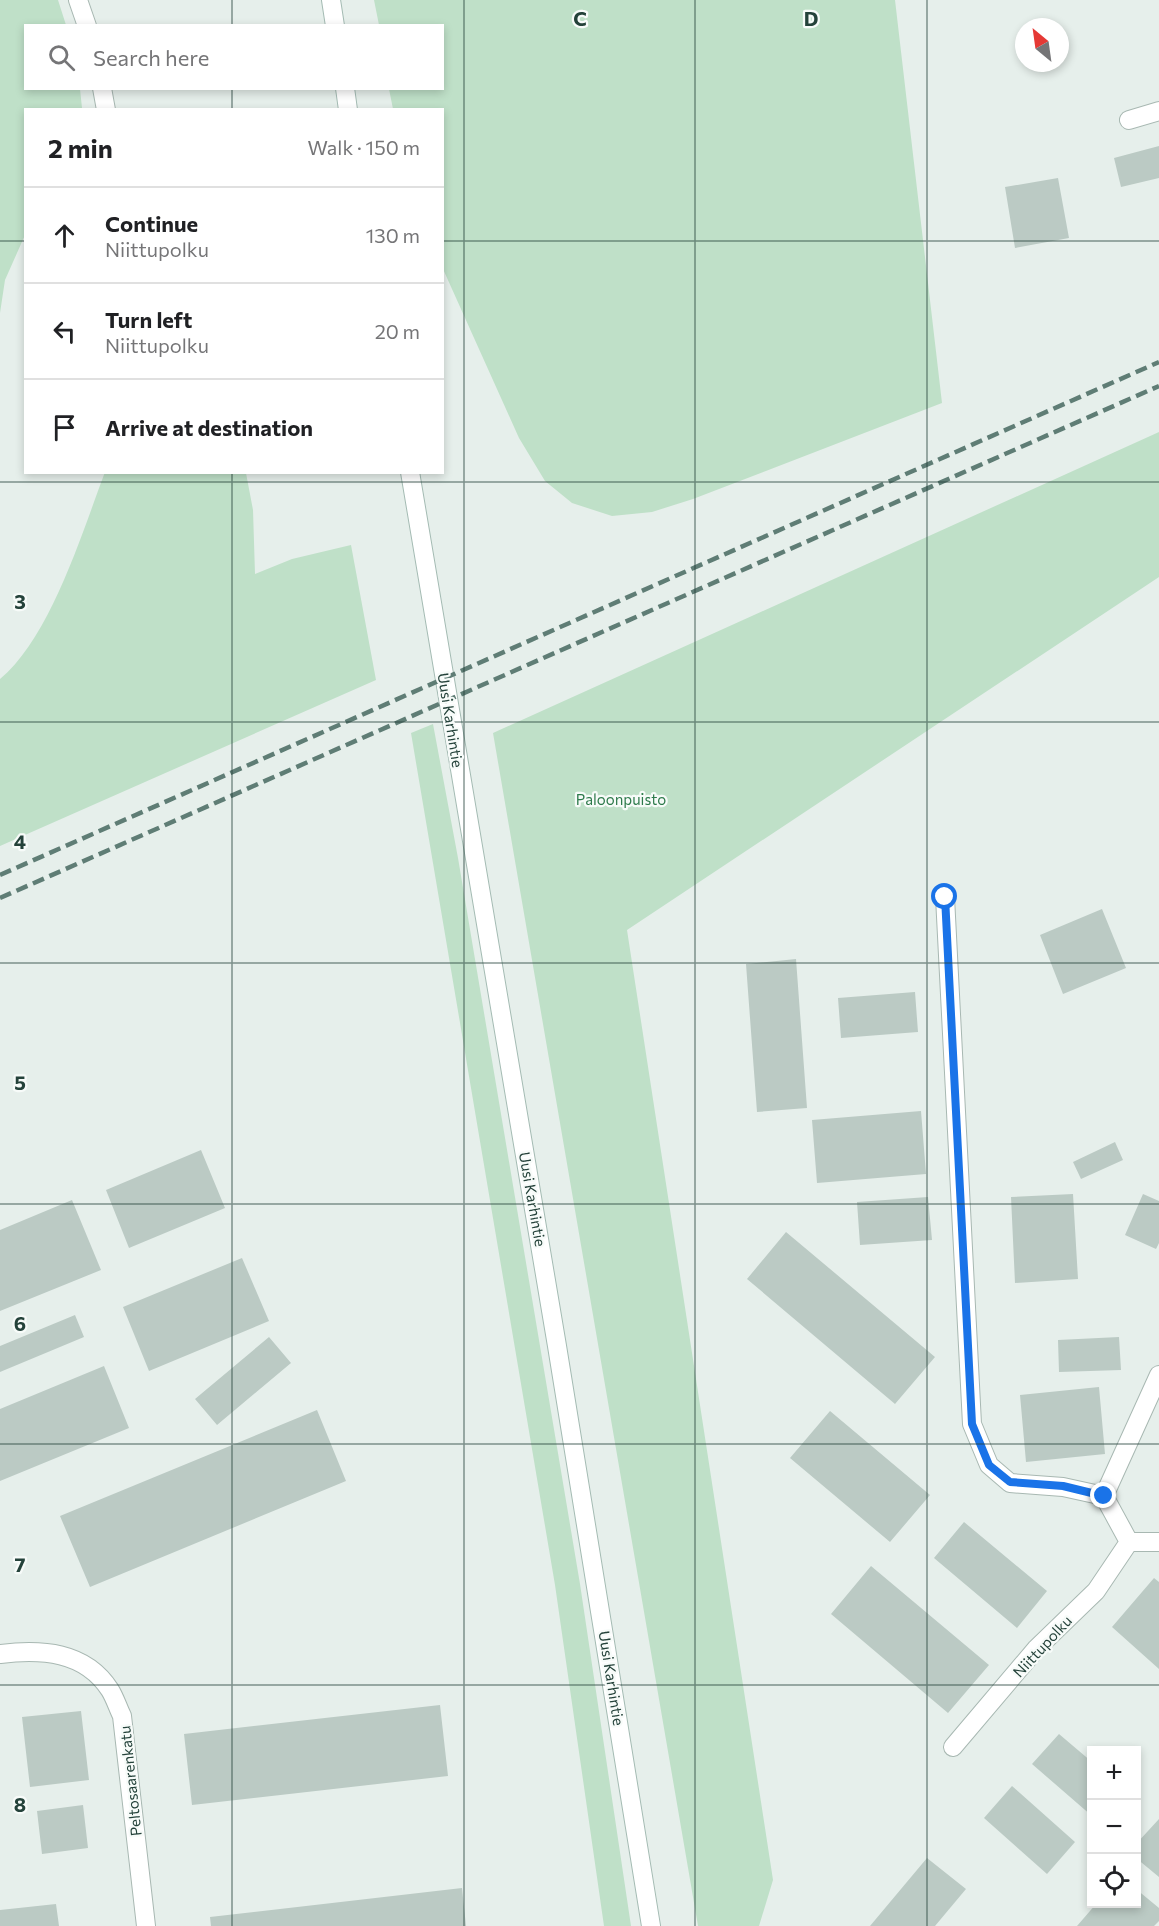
<!DOCTYPE html>
<meta charset="utf-8">
<style>
:root{--surface:#fff;--page:#f6f6f6;--text:#202124;--muted:#757577;--line:#e0e0e0}
body{margin:0;font-family:Commissioner,sans-serif;background:var(--page);color:var(--text)}
.controls{position:absolute;right:18px;bottom:18px;display:grid;overflow:hidden;border-radius:0px;box-shadow:0 3px 9px #0003}
.controls button{width:54px;height:54px;display:grid;place-items:center;padding:0;border:0;border-bottom:2px solid var(--line);background:var(--surface);color:var(--text);font:30px sans-serif}
.compass{position:absolute;left:1015px;top:18px;width:54px;height:54px;border-radius:50%;background:var(--surface);box-shadow:0 3px 9px #0003;rotate:331deg}
.stop{position:absolute;width:18px;height:18px;margin:-14px;border:4px solid #1a73e8;border-radius:50%;background:#fff}
.stop.end{background:#1a73e8;border-color:#fff;box-shadow:0 2px 6px #0008}
.list{margin:0;padding:0;list-style:none}
h2{display:flex;justify-content:space-between;align-items:center;height:78px;margin:0;padding:0 24px;font-size:26px}
h2 small{font-size:20px;font-weight:400;color:var(--muted)}
.list li{display:grid;grid-template-columns:39px 1fr auto;gap:18px;align-items:center;box-sizing:border-box;height:96px;padding:0 24px;border-top:2px solid var(--line)}
.list b{display:block;font-size:22px;white-space:nowrap}
.list p{margin:0;font-size:20px;white-space:nowrap;color:var(--muted)}
.list em{font-size:20px;font-style:normal;color:var(--muted)}
.icon{flex:none;width:33px;height:33px;fill:none;stroke:currentColor;stroke-width:2;stroke-linecap:round;stroke-linejoin:round}
.map{position:relative;flex:none;width:1159px;height:1926px;overflow:hidden}
.search{position:absolute;background:var(--surface);box-shadow:0 3px 9px #0003;left:24px;top:24px;width:420px;height:66px;display:flex;align-items:center;gap:15px;box-sizing:border-box;padding:0 21px;border-radius:0px;color:var(--muted);font-size:22px}
.panel{position:absolute;background:var(--surface);box-shadow:0 3px 9px #0003;left:24px;top:108px;width:420px;height:366px;border-radius:0px}
.map>svg:first-child{display:block}
</style>
<div class="map">
<svg width="1159" height="1926" viewBox="0 0 1159 1926">
<rect width="100%" height="100%" fill="#e6efeb"/>
<!-- green -->
<path fill="#bfe0c8" d="M0,0H58L66,25L26,26V88L80,89L82,108L26,110L25,235L5,280L0,313Z
M374,0H895L942,403L693,499L652,512L612,516L572,503L545,481L519,438L443,269L442,110L393,109L389,89L442,88V26L379,25Z
M1159,432V577L627,930L773,1880L759,1926H698L493,733Z
M105,472L246,473L253,510L255,574L292,559L351,545L376,680L0,846V679C50,638 82,533 105,472Z
M433,724L458,858L580,1584L631,1926H604L555,1585L411,733Z"/>
<!-- building -->
<path fill="#bbcac4" d="M1159,146V178L1121,187L1114,158Z
M1058,178L1069,238L1015,248L1005,187Z
M1102,909L1126,968L1063,994L1040,935Z
M796,959L807,1108L757,1112L746,964Z
M915,992L918,1032L841,1038L838,998Z
M921,1111L926,1174L817,1183L812,1120Z
M1115,1142L1123,1160L1081,1179L1073,1162Z
M201,1150L225,1208L129,1248L106,1190Z
M1073,1194L1078,1279L1015,1283L1011,1197Z
M1143,1194L1159,1201V1243L1156,1249L1125,1235Z
M928,1197L932,1240L860,1245L857,1202Z
M72,1200L101,1270L0,1311V1230Z
M786,1232L935,1357L895,1404L747,1279Z
M242,1258L269,1321L149,1371L123,1307Z
M75,1315L84,1337L0,1372V1346Z
M269,1337L291,1363L217,1425L195,1399Z
M1119,1337L1121,1370L1059,1372L1058,1340Z
M104,1366L129,1428L0,1481V1409Z
M1099,1387L1105,1454L1026,1462L1020,1395Z
M317,1410L346,1481L90,1587L60,1516Z
M830,1411L930,1495L890,1542L790,1458Z
M964,1522L1047,1591L1017,1628L934,1558Z
M871,1566L989,1665L948,1713L831,1614Z
M1154,1578L1159,1582V1669L1112,1627Z
M440,1705L448,1776L192,1805L184,1734Z
M81,1711L89,1780L30,1787L22,1717Z
M1059,1734L1092,1762V1816L1032,1764Z
M1012,1786L1075,1842L1047,1874L984,1818Z
M83,1805L88,1848L42,1854L37,1811Z
M1159,1819V1877L1136,1858V1844Z
M927,1858L966,1889L935,1926H870Z
M462,1888L466,1926H211L210,1917Z
M1136,1889L1159,1908V1921L1154,1926H1077L1096,1904H1136Z
M56,1904L59,1926H0V1910Z"/>
<g fill="none" stroke-linecap="round" stroke-linejoin="round">
<defs>
<path id="lane" d="M78,0L87,26
M102,88L106,110"/>
<path id="street" d="M1129,120L1159,111
M945,897L972,1424L989,1465L1010,1483L1063,1487L1104,1496
M1159,1375L1104,1496L1129,1542H1159
M0,1654C41,1649 85,1651 110,1690C115,1698 118,1708 122,1716L146,1926
M953,1747L1036,1649L1096,1591L1129,1542"/>
<path id="secondary" d="M331,0L335,26
M345,88L348,110
M410,472L557,1346L651,1926"/>
</defs>
<!-- lane casing -->
<use href="#lane" stroke="#a8b8b2" stroke-width="20"/>
<!-- street casing -->
<use href="#street" stroke="#a8b8b2" stroke-width="20"/>
<!-- secondary casing -->
<use href="#secondary" stroke="#a4bbb3" stroke-width="20"/>
<!-- lane -->
<use href="#lane" stroke="#fff" stroke-width="18"/>
<!-- street -->
<use href="#street" stroke="#fff" stroke-width="18"/>
<!-- secondary -->
<use href="#secondary" stroke="#fff" stroke-width="18"/>
<!-- rail -->
<path stroke="#5f7d75" stroke-width="4.5" stroke-dasharray="12 6" stroke-linecap="butt" d="M0,875L1159,362
M0,898L1159,386"/>
</g>
<g fill="none" stroke-linecap="round" stroke-linejoin="round">
<!-- route -->
<path stroke="#1a73e8" stroke-width="8" d="M945,897L972,1424L989,1465L1010,1482L1063,1486L1104,1496"/>
</g>
<!-- grid -->
<path fill="none" stroke="#24423a" stroke-width="1.5" stroke-opacity="0.55" d="M232,0V26M464,0V1926M695,0V1926M927,0V1926M232,88V110M0,241H26M442,241H1159M232,472V1926M0,482H1159M0,722H1159M0,963H1159M0,1204H1159M0,1444H1159M0,1685H1159"/>
<g text-anchor="middle" dominant-baseline="central" stroke-width="4.5" stroke-linejoin="round" paint-order="stroke">
<!-- street labels -->
<g font-size="15" fill="#24423a" stroke="#f7fbf9">
<text transform="translate(451 720) rotate(81)">Uusi Karhintie</text>
<text transform="translate(533 1199) rotate(80)">Uusi Karhintie</text>
<text transform="translate(1042 1646) rotate(-47)">Niittupolku</text>
<text transform="translate(612 1678) rotate(81)">Uusi Karhintie</text>
<text transform="translate(130 1781) rotate(-96)">Peltosaarenkatu</text>
</g>
<!-- park labels -->
<g font-size="15" fill="#2d7a4b" stroke="#f7fbf9">
<text x="621" y="799">Paloonpuisto</text>
</g>
</g>
<g font-size="20" text-anchor="middle" font-weight="bold" fill="#24423a" stroke="#f7fbf9" stroke-width="4.5" stroke-linejoin="round" paint-order="stroke">
<text x="580" y="26">C</text>
<text x="811" y="26">D</text>
<text x="20" y="609">3</text>
<text x="20" y="849">4</text>
<text x="20" y="1090">5</text>
<text x="20" y="1331">6</text>
<text x="20" y="1572">7</text>
<text x="20" y="1812">8</text>
</g>
</svg>
<div class="controls">
<button>+</button>
<button>−</button>
<button><svg class="icon" aria-label="locate" viewBox="0 0 24 24"><circle cx="12" cy="12" r="6"/><path d="M12 2v4M12 18v4M2 12h4M18 12h4"/></svg></button>
</div>
<svg class="compass" viewBox="-18 -18 36 36"><path d="M0-13l5 13h-10z" fill="#e53935"/><path d="M0 13l5-13h-10z" fill="#757577"/></svg>
<div class="stop" style="left:945px;top:897px"></div>
<div class="stop end" style="left:1104px;top:1496px"></div>
<div class="search"><svg class="icon" aria-label="search" viewBox="0 0 24 24"><circle cx="10" cy="10" r="6"/><path d="M15 15l6 6"/></svg>Search here</div>
<section class="panel">
<h2>2 min<small>Walk · 150 m</small></h2>
<ul class="list">
<li><svg class="icon" aria-label="ahead" viewBox="0 0 24 24"><path d="M12 20V5M6 11l6-6 6 6"/></svg><div><b>Continue</b><p>Niittupolku</p></div><em>130 m</em></li>
<li><svg class="icon" aria-label="left" viewBox="0 0 24 24"><path d="M17 20v-9H6M10 6l-5 5 5 5"/></svg><div><b>Turn left</b><p>Niittupolku</p></div><em>20 m</em></li>
<li><svg class="icon" aria-label="arrive" viewBox="0 0 24 24"><path d="M6 21V4h12l-3 4 3 4H6"/></svg><div><b>Arrive at destination</b></div></li>
</ul>
</section>
</div>
